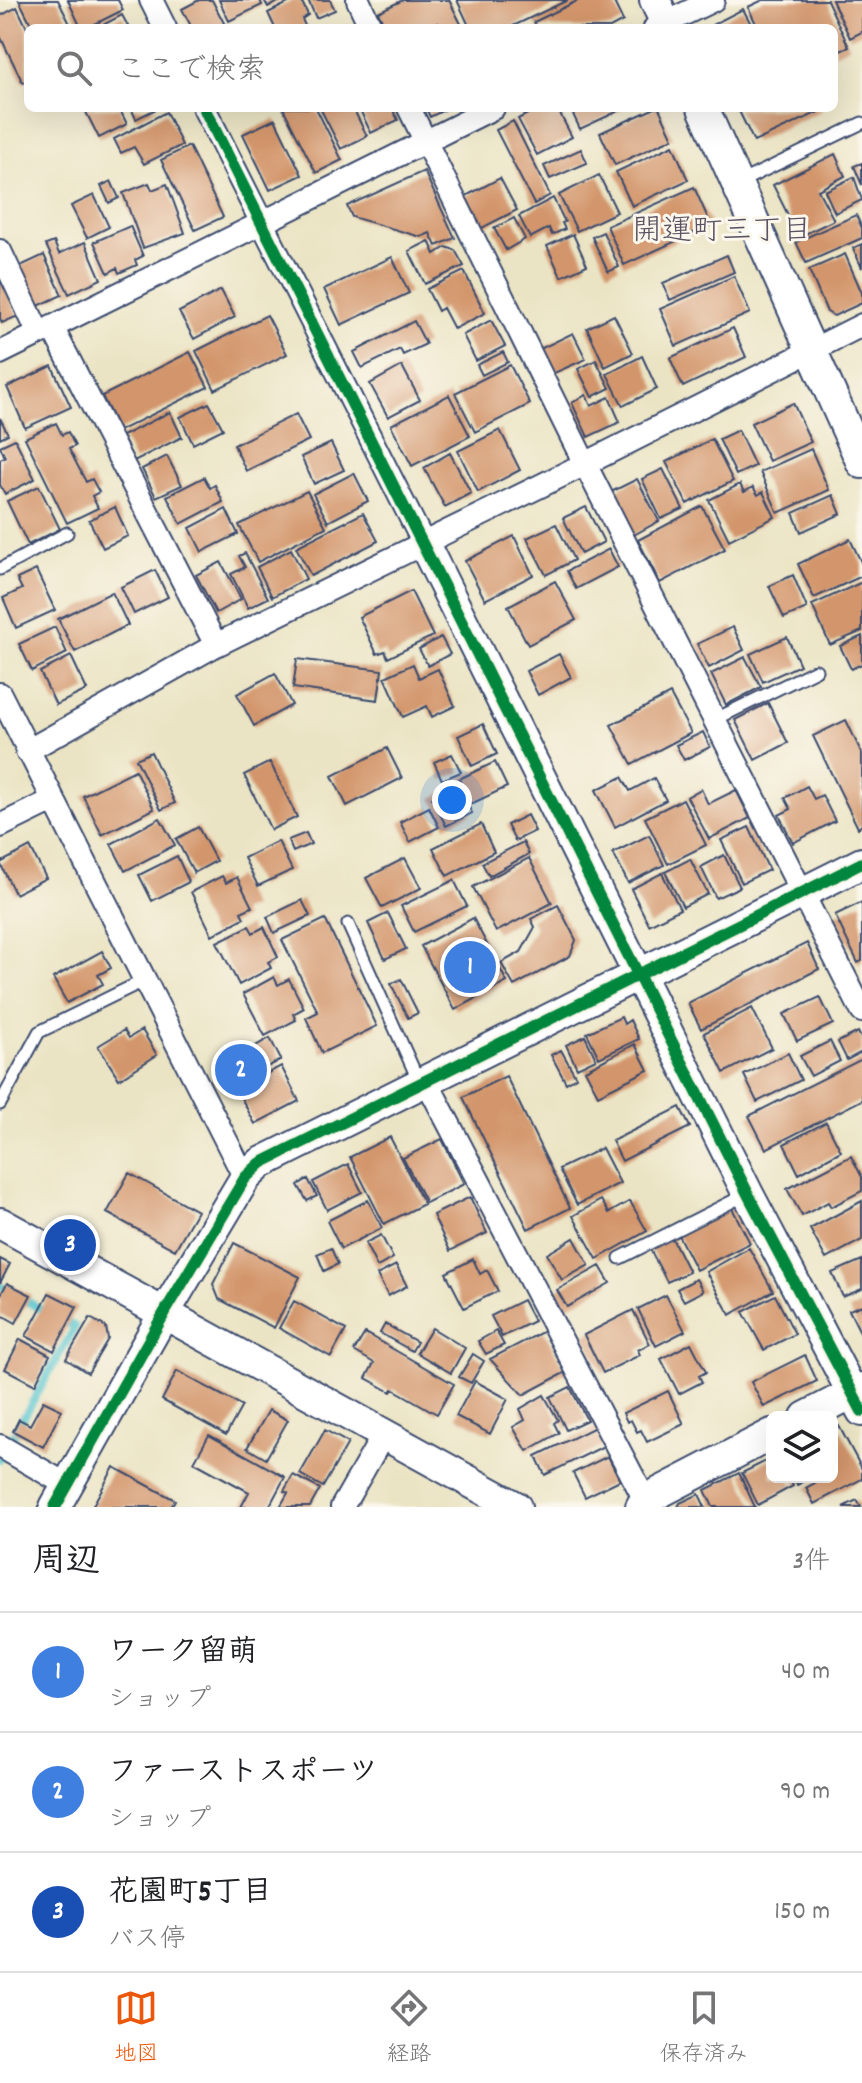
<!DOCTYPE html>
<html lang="ja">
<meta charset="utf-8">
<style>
:root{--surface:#fff;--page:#f2f2f2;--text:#202124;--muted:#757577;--line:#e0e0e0;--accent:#ea580c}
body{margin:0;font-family:Dekko,"Klee One",sans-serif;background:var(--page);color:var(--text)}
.controls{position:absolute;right:24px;bottom:24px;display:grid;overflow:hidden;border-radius:12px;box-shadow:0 8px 32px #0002}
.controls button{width:72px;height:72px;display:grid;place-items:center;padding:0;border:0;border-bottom:2px solid var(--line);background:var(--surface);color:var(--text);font:40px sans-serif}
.you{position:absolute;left:452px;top:800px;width:28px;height:28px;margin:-20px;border:6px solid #fff;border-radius:50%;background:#1a73e8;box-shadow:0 0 0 12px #1a73e833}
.badge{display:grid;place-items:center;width:52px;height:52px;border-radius:50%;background:var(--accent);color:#fff;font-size:26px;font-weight:700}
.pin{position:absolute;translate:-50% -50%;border:4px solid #fff;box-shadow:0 2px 8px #0006}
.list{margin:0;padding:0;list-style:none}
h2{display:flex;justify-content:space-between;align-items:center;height:104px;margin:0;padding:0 32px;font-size:34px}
h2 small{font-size:26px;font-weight:400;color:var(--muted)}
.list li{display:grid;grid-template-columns:52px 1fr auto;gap:24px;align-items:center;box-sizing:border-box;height:120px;padding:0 32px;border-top:2px solid var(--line)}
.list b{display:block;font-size:30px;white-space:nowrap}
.list p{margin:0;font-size:26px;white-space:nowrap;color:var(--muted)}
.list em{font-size:26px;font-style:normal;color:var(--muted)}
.icon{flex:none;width:44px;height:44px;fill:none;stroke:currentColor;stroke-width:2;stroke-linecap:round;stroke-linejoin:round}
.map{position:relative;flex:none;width:862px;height:1507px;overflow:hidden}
.search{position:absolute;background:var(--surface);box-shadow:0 8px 32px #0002;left:24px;right:24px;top:24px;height:88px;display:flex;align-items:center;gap:20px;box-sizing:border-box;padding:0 28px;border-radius:12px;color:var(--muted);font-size:30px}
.sheet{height:464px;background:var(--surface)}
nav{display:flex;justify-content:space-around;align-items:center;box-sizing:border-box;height:112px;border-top:2px solid var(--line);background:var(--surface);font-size:22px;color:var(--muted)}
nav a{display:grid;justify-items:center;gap:4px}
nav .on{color:var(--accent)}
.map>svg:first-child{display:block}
</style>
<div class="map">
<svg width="862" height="1507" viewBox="0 0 862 1507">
<rect width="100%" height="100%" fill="#fbf7ec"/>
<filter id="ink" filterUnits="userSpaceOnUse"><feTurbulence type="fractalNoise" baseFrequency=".0125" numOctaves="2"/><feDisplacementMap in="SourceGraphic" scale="16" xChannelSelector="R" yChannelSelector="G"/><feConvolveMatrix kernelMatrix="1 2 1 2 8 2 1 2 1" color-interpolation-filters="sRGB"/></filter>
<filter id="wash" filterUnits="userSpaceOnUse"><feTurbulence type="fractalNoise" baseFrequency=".006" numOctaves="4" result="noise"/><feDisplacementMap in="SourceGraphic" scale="32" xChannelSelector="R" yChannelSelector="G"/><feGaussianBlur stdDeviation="1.8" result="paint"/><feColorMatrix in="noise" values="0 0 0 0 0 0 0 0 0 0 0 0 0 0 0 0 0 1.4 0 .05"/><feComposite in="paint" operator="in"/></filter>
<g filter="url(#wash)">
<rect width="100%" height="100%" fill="#ebe4c4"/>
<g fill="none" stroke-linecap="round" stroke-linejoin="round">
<!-- stream -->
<path stroke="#57c5cd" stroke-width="8" d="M0,1286L48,1313
M0,1459L75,1327L60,1319"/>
</g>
<g id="blocks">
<!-- building -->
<path fill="#d3966c" d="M19,0H58L72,28H33Z
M68,0H118L123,10L87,28H81Z
M199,0H212L225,25L218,28H192L182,9Z
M219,0H260L262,5L229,21Z
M264,0H282L268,7Z
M294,0H301L308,15L302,19L306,28H275L268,13Z
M308,0H330L335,10L316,18Z
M403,0H449L462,26L440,28L438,23L427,28H386L378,12Z
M457,0H568L509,28H470Z
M579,0H613L623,21L610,28H537L534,22Z
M763,0H827L849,47L834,54V28H758L748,7Z
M832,0H862V32L850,38Z
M17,7L28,30V80L23,83L0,36V16Z
M743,9L753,28H710L712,25Z
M122,15L129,28H97Z
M84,108H119L127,124L99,138Z
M131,108H158L136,119Z
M283,108H316L342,160L316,173Z
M320,108H353L367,136L341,149Z
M359,108H392L398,120L371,133Z
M426,108H448L430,117Z
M539,108H557L572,137L537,155L518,119Z
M570,108H625L580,129Z
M655,108H659L673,138L615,165L600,133Z
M820,108L821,111L754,142L738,109Z
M166,112L182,145L144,164L134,147L121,153L114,139Z
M275,119L302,175L270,190L243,134Z
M513,121L550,195L534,204L496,130Z
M673,145L688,180L632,206L616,172Z
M189,146L223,217L195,230L161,160Z
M581,149L587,163L550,179L544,166Z
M835,154L845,176L818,190L834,220L799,237L773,185Z
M862,163V185L854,166Z
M424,171L455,238L436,246L430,233L421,237L352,217L347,206Z
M599,175L617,212L577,231L559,195Z
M854,177L862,200L835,213L825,191Z
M500,178L517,210L480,229L464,197Z
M111,181L119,198L109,203L101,186Z
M149,183L152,190L167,184L185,233L143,248L123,193Z
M694,187L711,225L624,265L607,226Z
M94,195L109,227L87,238L71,206Z
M553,198L565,222L562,223L565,229L552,235L549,228L530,238L519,216Z
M856,215L862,228V238L806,263L796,242Z
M514,218L525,239L506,250L494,228Z
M130,226L143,256L135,260L137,265L119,273L117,268L108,273L94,242Z
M603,232L619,267L608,272L592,237Z
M573,234L587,265L561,277L547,246Z
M429,241L435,254L446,247L455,250L464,266L425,284L409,251Z
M54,242L59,254L85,242L101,279L69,294L46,245Z
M862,244V268L853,248Z
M845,254L862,293V303L834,316L827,312L809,270Z
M44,255L62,295L34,308L16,268Z
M727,255L734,272L670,300L663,283Z
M392,257L409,293L341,325L324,289Z
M464,271L485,313L454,329L443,308L438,311L427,289Z
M0,276L18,316L2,323L0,318Z
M734,276L750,313L676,346L660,309Z
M221,290L235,317L194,339L179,312Z
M267,315L287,354L215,390L196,351Z
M614,315L633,353L605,367L587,328Z
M491,320L505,346L476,361L463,335Z
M414,321L426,344L403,355L400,349L362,368L354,352Z
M733,328L746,357L683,387L670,358Z
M573,333L586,359L552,374L540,349Z
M190,352L208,387L119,431L102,396Z
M503,352L508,362L482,375L477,365Z
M642,356L657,389L623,406L607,374Z
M596,360L610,388L592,397L578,369Z
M510,365L530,404L475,432L455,393Z
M52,366L71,407L25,428L7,387Z
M402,366L420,400L388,417L370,384Z
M449,395L470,436L412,466L391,425Z
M586,395L591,406L609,397L620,422L588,437L572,403Z
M209,403L223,429L193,444L180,417Z
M793,403L811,442L769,461L751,423Z
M170,412L182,437L134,461L122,436Z
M296,414L309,440L246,471L234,445Z
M0,418L8,434L0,438Z
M56,423L62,435L68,432L75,446L69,449L86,482L92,479L99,492L92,496L98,508L67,523L25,438Z
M500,430L520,470L478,492L458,451Z
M738,430L755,466L736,475L719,439Z
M15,439L35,479L5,494L0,485V459L5,457L0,446Z
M712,439L733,481L687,504L666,462Z
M331,443L344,470L314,484L301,457Z
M811,449L829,490L778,513L760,472Z
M450,453L471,493L445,507L424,468Z
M167,456L182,485L156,497L142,469Z
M663,469L683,509L661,519L642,479Z
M354,473L368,501L328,522L313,494Z
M204,477L210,488L215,485L223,502L181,524L167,496Z
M637,479L659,521L632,536L609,493Z
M740,484L744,492L753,487L758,495L763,492L775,517L729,540L709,500Z
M39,486L60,529L28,545L7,501Z
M307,491L326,527L258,562L239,525Z
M833,495L841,514L801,532L793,513Z
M702,506L725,549L660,583L638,540Z
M115,507L128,536L103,548L89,520Z
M586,507L604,542L581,554L563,518Z
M226,509L238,534L202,552L190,528Z
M363,513L378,541L311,576L296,547Z
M556,524L574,560L546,575L527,538Z
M514,536L533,575L485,600L465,561Z
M850,539L862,564V576L814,598L798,564Z
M291,549L306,579L272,597L257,567Z
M609,549L618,567L576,589L567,571Z
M245,553L268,598L248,608L231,574L245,567L239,556Z
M221,562L241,599L216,613L196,575Z
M36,570L55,610L16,628L3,598L22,589L17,579Z
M155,570L168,597L134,614L121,587Z
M793,575L807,608L784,618L769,586Z
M555,581L576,620L528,645L508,606Z
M862,582V631L830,645L812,605Z
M411,591L433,636L388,658L385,651L377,654L359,617Z
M112,592L128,625L75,652L58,619Z
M55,627L67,653L32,671L19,644Z
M733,627L744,650L709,668L697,644Z
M862,636V664L851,669L840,646Z
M441,637L450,654L428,666L419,649Z
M787,637L800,665L763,682L750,654Z
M559,654L571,677L538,695L526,671Z
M71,656L87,690L56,705L40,672Z
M745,657L761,687L726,705L711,674Z
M297,659L382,670L378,700L293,688Z
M413,664L419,678L438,669L455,706L432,717L427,706L403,717L385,677Z
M275,673L292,705L254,726L237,694Z
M670,694L691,733L632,764L611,725Z
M768,703L788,743L755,760L735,720Z
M846,720L862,754V825L858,828L813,736Z
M483,724L497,754L472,766L458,736Z
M703,732L710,747L684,760L676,745Z
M387,748L402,778L347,806L332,776Z
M151,752L175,803L161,810L136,759Z
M452,754L461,772L442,780L434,762Z
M270,762L297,817L271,830L244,775Z
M495,762L507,787L471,804L459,779Z
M135,770L154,809L102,835L83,796Z
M622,777L630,791L654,778L666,800L615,827L596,790Z
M458,785L472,813L446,826L432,798Z
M807,786L814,799L822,795L835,821L793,843L779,815L791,809L785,798Z
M701,789L708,804L736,790L750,818L709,839L687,797Z
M683,799L706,845L668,864L645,818Z
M429,807L439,827L410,842L400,822Z
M527,815L535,831L515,841L507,825Z
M160,818L175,845L125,871L111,844Z
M481,824L494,852L447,876L433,848Z
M198,827L216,861L194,873L176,839Z
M749,827L769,870L742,883L721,840Z
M306,833L311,844L293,852L288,840Z
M649,835L664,865L628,883L613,853Z
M278,841L292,870L258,886L244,858Z
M523,842L529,854L489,876L482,863Z
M30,847L46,878L15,894L0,863Z
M724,855L740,887L716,898L701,867Z
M177,856L189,882L152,901L139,875Z
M405,858L421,888L382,908L366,878Z
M529,858L552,903L496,932L473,887Z
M690,859L708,894L683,907L665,872Z
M662,873L680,909L649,925L631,889Z
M222,876L226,883L237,877L252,907L241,912L244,918L212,935L191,892Z
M454,880L467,906L414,932L401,906Z
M302,900L310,916L274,933L267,917Z
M862,902V961L858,963L835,915Z
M558,905L576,940L570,956L514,986L501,963L521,952L535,927L531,919Z
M388,913L406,949L385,959L368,923Z
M473,918L507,982L455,1010L421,946Z
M325,919L377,1026L322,1053L306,1018L318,1012L282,940Z
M249,926L253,933L264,927L278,957L268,962L271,968L239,985L217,942Z
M807,943L819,969L701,1029L688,1003Z
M102,951L111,968L98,975L103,984L67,1003L53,978Z
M274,977L278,985L289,979L304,1008L293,1014L296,1020L265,1036L243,994Z
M401,979L418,1013L408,1018L391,984Z
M820,997L833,1024L797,1041L784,1014Z
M752,1008L772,1048L724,1073L704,1033Z
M621,1017L624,1024L630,1020L639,1039L599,1058L587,1033Z
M124,1030L129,1038L142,1030L157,1055L119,1079L98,1046Z
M858,1032L862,1040V1052L847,1060L838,1042Z
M585,1036L596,1059L577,1068L566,1045Z
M270,1038L281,1060L265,1068L254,1047Z
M830,1041L840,1061L811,1076L800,1056Z
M635,1044L648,1070L598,1095L585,1070Z
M561,1050L576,1077L566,1083L551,1055Z
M245,1052L256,1073L230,1086L220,1065Z
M788,1053L801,1080L757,1102L744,1075Z
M862,1059V1100L766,1149L749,1116Z
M281,1066L299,1101L255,1124L237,1090Z
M506,1076L570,1208L528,1229L463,1097Z
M680,1107L690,1127L622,1161L612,1141Z
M826,1122L841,1151L799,1174L784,1144Z
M390,1137L424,1204L384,1224L350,1157Z
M442,1139L464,1184L426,1203L403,1158Z
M602,1148L620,1183L577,1205L559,1169Z
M851,1156L862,1177V1191L831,1207L828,1202L802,1216L787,1189Z
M348,1164L362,1192L327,1210L313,1182Z
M129,1173L197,1211L175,1250L107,1213Z
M308,1179L317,1196L307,1201L298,1185Z
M470,1197L487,1233L450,1251L433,1215Z
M368,1200L382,1228L341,1249L327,1221Z
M601,1200L609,1213L630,1201L647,1231L597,1259L573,1216Z
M862,1201V1240L826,1259L810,1229Z
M732,1208L750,1243L696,1270L678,1235Z
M381,1235L393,1258L377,1267L365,1243Z
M574,1238L589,1265L562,1280L547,1254Z
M672,1238L689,1272L667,1282L650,1249Z
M234,1243L300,1277L274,1328L219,1299L213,1284Z
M331,1248L338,1264L324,1271L317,1254Z
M749,1248L773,1291L730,1315L706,1272Z
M0,1259L10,1264L0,1283Z
M473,1259L480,1274L487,1270L498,1291L464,1308L446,1273Z
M862,1260V1289L843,1297L832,1273Z
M396,1265L407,1286L388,1296L377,1275Z
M600,1266L610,1283L567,1307L557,1290Z
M696,1279L703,1291L684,1301L677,1289Z
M7,1283L31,1295L16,1323L0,1314V1296Z
M49,1293L77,1307L54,1351L26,1336Z
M666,1295L685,1331L656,1346L638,1309Z
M775,1295L795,1334L764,1350L743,1312Z
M523,1300L534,1321L502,1337L491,1316Z
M294,1301L346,1330L331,1357L279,1328Z
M862,1305V1336L849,1310Z
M633,1310L650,1344L638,1350L640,1355L603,1373L584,1335Z
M90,1318L106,1327L108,1339L88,1373L66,1359Z
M385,1324L417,1342L412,1351L380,1333Z
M432,1328L465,1348L451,1373L417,1353Z
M496,1331L504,1345L486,1354L478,1341Z
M544,1331L566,1372L523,1395L490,1359Z
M365,1333L454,1384L437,1414L393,1389L391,1392L366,1378L374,1363L354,1351Z
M20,1339L50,1355L35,1385L5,1369Z
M691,1343L706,1372L699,1376L702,1382L679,1394L661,1359Z
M473,1354L484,1361L471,1383L459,1377Z
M805,1355L817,1381L764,1407L751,1382Z
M177,1371L242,1406L226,1435L162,1400Z
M475,1381L508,1399L490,1434L456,1416Z
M570,1387L587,1420L566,1430L550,1397Z
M668,1391L684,1424L647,1442L641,1430L637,1432L631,1420L627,1422L623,1413Z
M544,1395L558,1420L554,1423L559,1433L527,1451L513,1427L525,1420L520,1409Z
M43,1401L62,1410L43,1447L13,1431L19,1419L30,1425Z
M269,1410L288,1420L266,1459L247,1448Z
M597,1426L606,1445L545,1475L536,1456Z
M839,1426L862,1469V1479L814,1504L806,1488L822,1479L820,1477H832V1430Z
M325,1430L348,1443L323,1487L300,1474Z
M209,1435L285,1477L269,1507H241L249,1492L194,1462Z
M608,1456L620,1480L585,1497L573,1473Z
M772,1458V1477H789L793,1486L758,1505L742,1473Z
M114,1467L175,1500L171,1507H92Z
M739,1473L755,1507H713L705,1490Z
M293,1475L320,1489L310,1507H280L288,1493L284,1491Z
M794,1477H813L797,1485Z
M699,1494L705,1507H678L680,1503Z
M857,1500L861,1507H843Z"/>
</g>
</g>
<g filter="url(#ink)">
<use href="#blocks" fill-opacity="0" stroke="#3a4a6d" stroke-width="2"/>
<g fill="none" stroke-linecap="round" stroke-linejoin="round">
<defs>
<path id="lane" d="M738,183L862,123
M0,569L67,533
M714,720L816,670
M348,924L420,1084
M0,1104L39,1032L145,980
M620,1258L747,1194"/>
<path id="street" d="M151,0L165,28
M358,0L371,28
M655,28L713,0
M204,108L424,544
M409,108L585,464L862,1011
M0,251L39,334
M52,327L216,645
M0,353L493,108
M0,694L245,1178
M27,751L216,645L585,464L862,325
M0,826L53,800
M427,1082L645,1500
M0,1446L67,1485
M342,1507L384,1434"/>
<path id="secondary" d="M655,0L668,28
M703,108L862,463
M424,544L748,1194L862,1411
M0,1223L516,1507
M806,1417L862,1388
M55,1507L165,1312L245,1178L261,1163L862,863
M641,1507L645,1500L772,1434"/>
</defs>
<!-- lane casing -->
<use href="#lane" stroke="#3a4a6d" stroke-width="15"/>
<!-- street casing -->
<use href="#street" stroke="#3a4a6d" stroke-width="26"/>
<!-- secondary casing -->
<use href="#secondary" stroke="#3a4a6d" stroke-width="34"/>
<!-- lane -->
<use href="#lane" stroke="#fff" stroke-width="11"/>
<!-- street -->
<use href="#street" stroke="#fff" stroke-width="22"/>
<!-- secondary -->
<use href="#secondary" stroke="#fff" stroke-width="30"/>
<defs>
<path id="cycleway" d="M204,108L748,1194L862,1411
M55,1507L165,1312L245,1178L261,1163L862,863"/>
</defs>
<!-- cycleway casing -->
<use href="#cycleway" stroke="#fbf7ec" stroke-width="17"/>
<!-- cycleway -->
<use href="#cycleway" stroke="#00873e" stroke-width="12"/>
</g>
</g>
<g text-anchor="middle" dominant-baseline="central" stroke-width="6" stroke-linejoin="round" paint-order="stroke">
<!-- neighbourhood labels -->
<g font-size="30" fill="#5b5363" stroke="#fbf7ec">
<text x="722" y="233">開運町三丁目</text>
</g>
</g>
</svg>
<div class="controls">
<button><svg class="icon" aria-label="layers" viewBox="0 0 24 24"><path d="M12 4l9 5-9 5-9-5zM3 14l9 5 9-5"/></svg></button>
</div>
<div class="you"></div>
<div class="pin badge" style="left:470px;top:967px;background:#3f7fe0">1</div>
<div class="pin badge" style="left:241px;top:1070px;background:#3f7fe0">2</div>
<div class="pin badge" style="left:70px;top:1245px;background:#1a4fb4">3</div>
<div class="search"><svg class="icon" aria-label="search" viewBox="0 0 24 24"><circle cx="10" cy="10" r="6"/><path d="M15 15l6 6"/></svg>ここで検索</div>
</div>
<section class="sheet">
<h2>周辺<small>3件</small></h2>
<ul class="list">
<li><span class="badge" style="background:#3f7fe0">1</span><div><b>ワーク留萌</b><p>ショップ</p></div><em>40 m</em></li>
<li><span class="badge" style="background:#3f7fe0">2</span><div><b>ファーストスポーツ</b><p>ショップ</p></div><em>90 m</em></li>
<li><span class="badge" style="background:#1a4fb4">3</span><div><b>花園町5丁目</b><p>バス停</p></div><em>150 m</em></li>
</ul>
</section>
<nav>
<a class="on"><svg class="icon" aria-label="map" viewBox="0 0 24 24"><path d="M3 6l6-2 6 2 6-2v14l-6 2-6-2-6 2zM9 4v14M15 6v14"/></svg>地図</a>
<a><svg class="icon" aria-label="directions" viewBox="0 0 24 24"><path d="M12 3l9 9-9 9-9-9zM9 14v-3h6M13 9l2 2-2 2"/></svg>経路</a>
<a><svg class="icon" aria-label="saved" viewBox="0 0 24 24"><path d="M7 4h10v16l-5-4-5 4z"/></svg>保存済み</a>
</nav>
